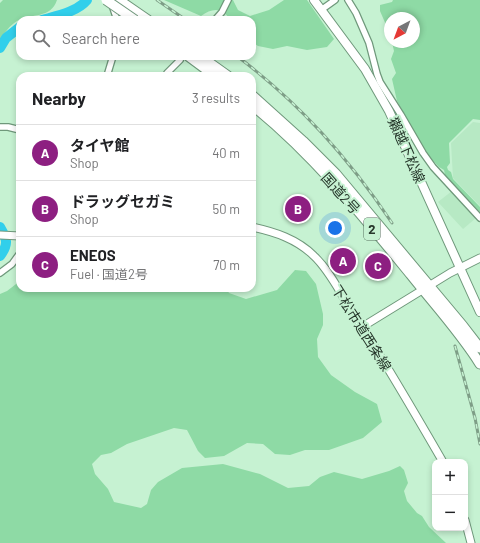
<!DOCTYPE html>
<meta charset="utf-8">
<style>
:root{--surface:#fff;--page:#f2f2f2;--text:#202124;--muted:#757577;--line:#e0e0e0;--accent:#8d1f81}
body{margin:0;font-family:Barlow,"Noto Sans JP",sans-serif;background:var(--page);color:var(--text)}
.controls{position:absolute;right:12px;bottom:12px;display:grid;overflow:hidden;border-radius:8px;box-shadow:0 2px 6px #0003}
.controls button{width:36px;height:36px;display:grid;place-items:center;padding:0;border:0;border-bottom:1px solid var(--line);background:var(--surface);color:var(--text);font:20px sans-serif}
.compass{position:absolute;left:384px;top:12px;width:36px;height:36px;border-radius:50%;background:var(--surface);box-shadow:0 2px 6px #0003;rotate:221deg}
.you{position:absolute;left:335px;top:228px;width:14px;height:14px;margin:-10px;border:3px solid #fff;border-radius:50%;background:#1a73e8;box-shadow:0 0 0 6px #1a73e833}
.badge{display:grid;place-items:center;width:26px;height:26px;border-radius:50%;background:var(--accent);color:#fff;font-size:13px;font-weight:700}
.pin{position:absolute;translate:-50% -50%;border:2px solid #fff;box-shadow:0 1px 4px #0006}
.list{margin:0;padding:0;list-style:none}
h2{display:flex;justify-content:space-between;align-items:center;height:52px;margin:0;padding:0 16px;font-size:17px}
h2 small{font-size:13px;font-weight:400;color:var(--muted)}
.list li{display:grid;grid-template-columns:26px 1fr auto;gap:12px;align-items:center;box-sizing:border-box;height:56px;padding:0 16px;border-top:1px solid var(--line)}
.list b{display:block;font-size:15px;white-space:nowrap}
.list p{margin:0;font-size:13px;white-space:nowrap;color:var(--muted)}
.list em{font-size:13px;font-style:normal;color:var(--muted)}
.icon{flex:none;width:22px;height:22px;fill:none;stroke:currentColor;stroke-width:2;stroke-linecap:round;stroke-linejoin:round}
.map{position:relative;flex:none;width:480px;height:543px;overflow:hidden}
.search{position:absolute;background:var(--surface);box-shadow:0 2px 6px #0003;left:16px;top:16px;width:240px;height:44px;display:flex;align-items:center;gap:10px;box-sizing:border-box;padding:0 14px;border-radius:12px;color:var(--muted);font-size:15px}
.panel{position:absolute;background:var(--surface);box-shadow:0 2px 6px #0003;left:16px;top:72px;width:240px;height:220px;border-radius:12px}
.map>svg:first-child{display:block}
</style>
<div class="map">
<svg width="480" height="543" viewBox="0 0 480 543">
<rect width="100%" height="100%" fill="#c6f2d2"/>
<!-- built -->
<path fill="#b7e9c4" d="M473,122L480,123V206L453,178L451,143Z
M452,191L476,218L463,229L438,202Z"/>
<!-- green -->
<path fill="#8edaa5" d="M3,0H57C51,19 31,13 17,21C10,25 5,33 0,39V3Z
M164,0H233L238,10L250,16L269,10L284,0H307L334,39L327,47L307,50L287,46L273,49L258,46L252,42V20H230C223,7 212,8 201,16Z
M393,0H480V120L473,119L449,143L450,163L447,167L448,170L451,172L453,179L480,207V212L445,175L444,170L439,167L425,152L397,101L392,79L396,73L391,59L394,51L392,42H414V18H390V34L380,11V5L392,2Z
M295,270L306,271L316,284L323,314V325L317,339L318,357L331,375L355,392L377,404L382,422L363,438L329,450H305L290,455L275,454L263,444L247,443L224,456L205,458L198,451L187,430L174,428L127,444L111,453L101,455L92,464L95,474L108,489L114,502L141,508L147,504L151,490L158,482L182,468L223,464L260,474L288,488L309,486L320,477L334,472L362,479L389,471L400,466L404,470L408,483L404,491L407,501L417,513L422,516L429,527L446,543H0V294L7,291L20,281V288H226L229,293L246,299L277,290Z"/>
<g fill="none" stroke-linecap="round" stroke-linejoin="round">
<!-- river -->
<path stroke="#31cfeb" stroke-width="10" d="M42,20C56,16 77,12 87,0
M0,48L6,38L20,27
M0,227C7,239 9,244 0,256"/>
<defs>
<path id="minor" d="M348,0L356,13L369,43L377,74L380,82L401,115L423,153L433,167L480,218
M112,5L117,20
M321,10L335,0
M215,20L222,12L228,0
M167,73L180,60
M107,76L113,56
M0,127H8L20,130
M0,273L12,264L20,253"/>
<path id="tertiary" d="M252,227C275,232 297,239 314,256C329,270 339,291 350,308C383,358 413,410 443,462
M0,235L20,236
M362,327L450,273L480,258
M465,520L471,543"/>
<path id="secondary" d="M314,0L365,69L389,111L480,312"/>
<path id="trunk" d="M119,0L148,20
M188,56L215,76
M200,56L228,76
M252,95L303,141L336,174L463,326L480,348
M252,105C312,153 362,215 411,275C434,304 460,332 480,364"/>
</defs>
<!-- minor casing -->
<use href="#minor" stroke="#6f987b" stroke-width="8"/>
<!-- tertiary casing -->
<use href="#tertiary" stroke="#6f987b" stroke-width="9"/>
<!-- secondary casing -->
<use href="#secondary" stroke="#6f987b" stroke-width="10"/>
<!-- trunk casing -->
<use href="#trunk" stroke="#6f987b" stroke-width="11"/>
<!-- minor -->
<use href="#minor" stroke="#fff" stroke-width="5.5"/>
<!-- tertiary -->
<use href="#tertiary" stroke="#fff" stroke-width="7"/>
<!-- secondary -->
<use href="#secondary" stroke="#fff" stroke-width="8"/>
<!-- trunk -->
<use href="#trunk" stroke="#fff" stroke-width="9"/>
<defs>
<path id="rail" d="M157,0L186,20
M237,56C300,104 348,157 392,223
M455,346L475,418L480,444"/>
</defs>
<!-- rail casing -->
<use href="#rail" stroke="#7e9e87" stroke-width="3"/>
<!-- rail -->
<use href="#rail" stroke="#c6f2d2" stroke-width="1.5" stroke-dasharray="4.5" stroke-linecap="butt"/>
<defs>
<path id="trunk-bridge" d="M106,0L135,20"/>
</defs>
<!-- trunk-bridge casing -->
<use href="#trunk-bridge" stroke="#6f987b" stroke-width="11" stroke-linecap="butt"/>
<!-- trunk-bridge -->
<use href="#trunk-bridge" stroke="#fff" stroke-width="9"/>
</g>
<g text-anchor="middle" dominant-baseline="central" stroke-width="4" stroke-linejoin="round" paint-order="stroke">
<!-- shield labels -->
<rect fill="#c6f2d2" stroke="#57705e" stroke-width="1" x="364" y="218" width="16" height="22" rx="3"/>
<g font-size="13" font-weight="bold" fill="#27382c">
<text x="372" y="229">2</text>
</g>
<!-- street labels -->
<g font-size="14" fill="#27382c" stroke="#c6f2d2">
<text transform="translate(407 150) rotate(66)">獺越下松線</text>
<text transform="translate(341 193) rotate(48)">国道2号</text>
<text transform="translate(362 328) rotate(58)">下松市道西条線</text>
</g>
</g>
</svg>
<div class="controls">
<button>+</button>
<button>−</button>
</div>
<svg class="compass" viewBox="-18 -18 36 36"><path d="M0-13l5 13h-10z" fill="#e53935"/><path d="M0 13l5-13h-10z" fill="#757577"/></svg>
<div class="you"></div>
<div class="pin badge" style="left:343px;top:261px">A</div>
<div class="pin badge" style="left:298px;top:209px">B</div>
<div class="pin badge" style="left:378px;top:266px">C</div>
<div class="search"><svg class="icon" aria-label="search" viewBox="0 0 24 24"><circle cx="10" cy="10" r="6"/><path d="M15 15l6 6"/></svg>Search here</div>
<section class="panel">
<h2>Nearby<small>3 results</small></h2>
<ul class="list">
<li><span class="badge">A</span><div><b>タイヤ館</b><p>Shop</p></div><em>40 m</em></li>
<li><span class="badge">B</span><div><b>ドラッグセガミ</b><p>Shop</p></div><em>50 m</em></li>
<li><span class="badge">C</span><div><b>ENEOS</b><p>Fuel · 国道2号</p></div><em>70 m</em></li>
</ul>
</section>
</div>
